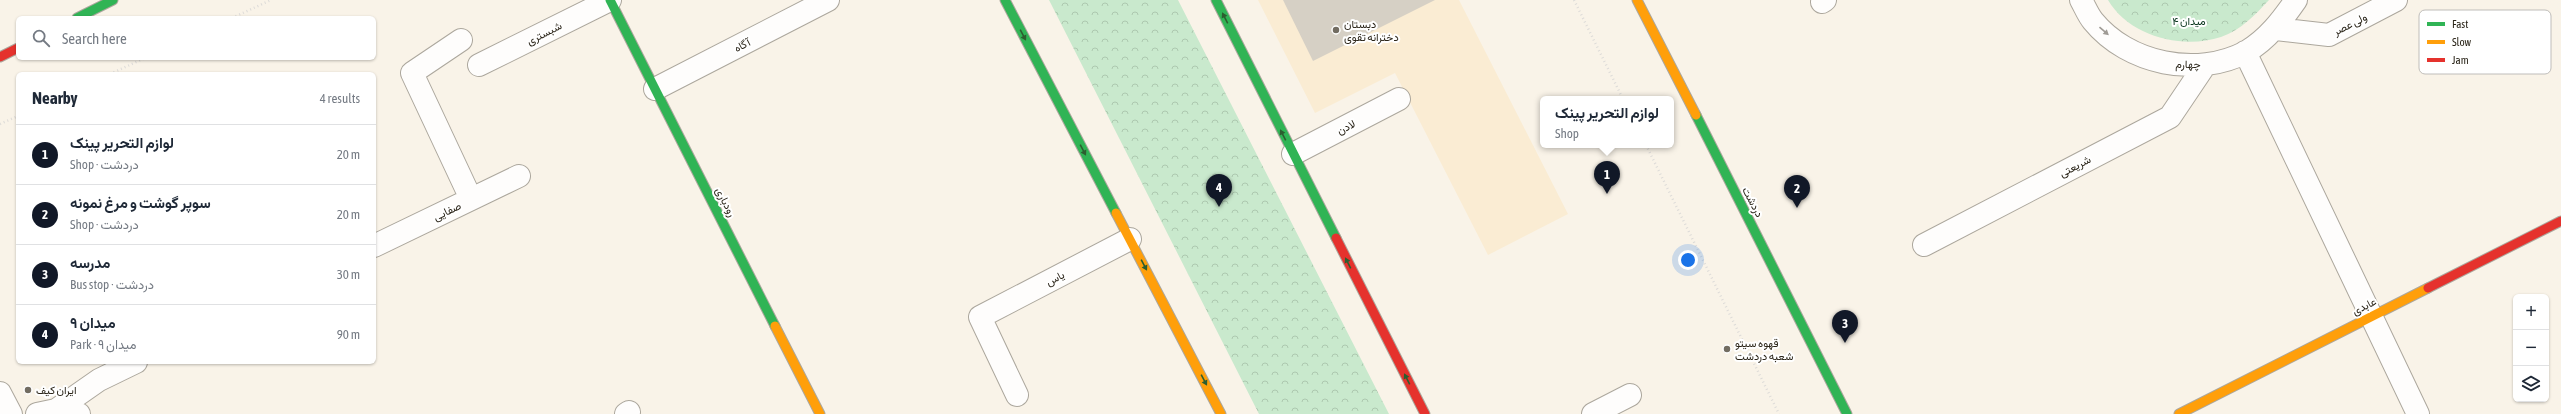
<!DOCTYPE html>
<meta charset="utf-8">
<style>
:root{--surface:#fff;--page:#f6f6f7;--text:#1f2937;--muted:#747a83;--line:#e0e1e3;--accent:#111827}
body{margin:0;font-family:"Asap Condensed",Vazirmatn,sans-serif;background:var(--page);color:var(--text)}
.controls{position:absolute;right:12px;bottom:12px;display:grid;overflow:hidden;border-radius:6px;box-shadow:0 1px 3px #0004}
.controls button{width:36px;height:36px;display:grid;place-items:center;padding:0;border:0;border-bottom:1px solid var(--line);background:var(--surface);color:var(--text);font:20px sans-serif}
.you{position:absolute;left:1688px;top:260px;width:14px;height:14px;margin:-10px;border:3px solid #fff;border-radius:50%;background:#1a73e8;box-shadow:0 0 0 6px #1a73e833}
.badge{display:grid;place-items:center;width:26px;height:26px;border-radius:50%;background:var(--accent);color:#fff;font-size:13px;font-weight:700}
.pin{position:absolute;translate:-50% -33px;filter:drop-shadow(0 1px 2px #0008)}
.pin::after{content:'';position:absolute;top:21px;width:14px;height:12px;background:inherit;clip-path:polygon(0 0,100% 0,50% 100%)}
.popup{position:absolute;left:1540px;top:96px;width:134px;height:52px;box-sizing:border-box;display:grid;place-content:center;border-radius:6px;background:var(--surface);filter:drop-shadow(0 1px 3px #0005);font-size:13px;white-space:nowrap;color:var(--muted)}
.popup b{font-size:15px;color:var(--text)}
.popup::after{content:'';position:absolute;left:50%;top:100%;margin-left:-8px;border:8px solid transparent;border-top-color:var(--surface)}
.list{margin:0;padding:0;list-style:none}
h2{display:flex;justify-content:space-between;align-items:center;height:52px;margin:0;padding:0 16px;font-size:17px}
h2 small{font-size:13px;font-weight:400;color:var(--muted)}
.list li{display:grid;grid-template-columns:26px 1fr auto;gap:12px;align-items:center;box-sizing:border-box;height:60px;padding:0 16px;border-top:1px solid var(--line)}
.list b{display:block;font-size:15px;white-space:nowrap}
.list p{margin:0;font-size:13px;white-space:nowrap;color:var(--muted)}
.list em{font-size:13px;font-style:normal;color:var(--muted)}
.icon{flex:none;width:22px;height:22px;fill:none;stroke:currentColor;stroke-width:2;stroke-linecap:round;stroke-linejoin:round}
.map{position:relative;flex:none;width:2561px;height:414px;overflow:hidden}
.search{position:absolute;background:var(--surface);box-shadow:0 1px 3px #0004;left:16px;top:16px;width:360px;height:44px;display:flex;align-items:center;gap:10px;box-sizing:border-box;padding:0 14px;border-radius:6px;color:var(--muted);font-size:15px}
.panel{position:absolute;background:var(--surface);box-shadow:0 1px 3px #0004;left:16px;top:72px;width:360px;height:292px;border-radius:6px}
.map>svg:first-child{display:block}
</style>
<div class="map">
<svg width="2561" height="414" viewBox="0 0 2561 414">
<defs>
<pattern id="park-crowns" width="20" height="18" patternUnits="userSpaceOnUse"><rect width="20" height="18" fill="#c9e9cd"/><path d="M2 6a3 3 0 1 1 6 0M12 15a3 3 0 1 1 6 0" fill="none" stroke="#adc8af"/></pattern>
</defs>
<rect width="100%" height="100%" fill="#f9f3e8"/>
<!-- built -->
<path fill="#faecd3" d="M1258,0H1459L1568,214L1488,255L1395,73L1315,113Z"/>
<!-- park -->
<path fill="url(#park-crowns)" d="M1049,0H1178L1389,414H1259Z
M2108,0H2269C2255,15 2241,30 2221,37C2182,50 2129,36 2108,0Z"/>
<!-- building -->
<path fill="#d6d0c5" d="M1283,0H1435L1313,61Z"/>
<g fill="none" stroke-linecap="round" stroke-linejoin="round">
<defs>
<path id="street" d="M2081,0C2085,7 2088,15 2093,21C2128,64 2197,78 2246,52C2268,39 2282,20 2296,0
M1822,2L1825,0
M2276,29L2329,35L2396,0
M461,40L412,73L471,199
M2245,52L2418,414
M479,65L610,0
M655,89L828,0
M1293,154L1399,99
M1924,245L2170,117L2205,65
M374,246L519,176
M0,393L11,414
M1017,395L980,317L1130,239
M56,410L99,380L136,362
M37,414L56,410L79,414
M626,414L629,412
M1593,414L1630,395"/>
<path id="fast" d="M610,0L775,326
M1005,0L1116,213
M1216,0L1336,238
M77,18L113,0
M1696,115L1847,414"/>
<path id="slow" d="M1637,0L1696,115
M1116,213L1221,414
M775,326L820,414
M2179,414L2428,288"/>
<path id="jam" d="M0,57L18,48
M1336,238L1425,414
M2428,288L2561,221"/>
</defs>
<!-- street casing -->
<use href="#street" stroke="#aca79d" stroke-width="24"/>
<!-- fast casing -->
<use href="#fast" stroke="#aca79d" stroke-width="11"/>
<!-- slow casing -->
<use href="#slow" stroke="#aca79d" stroke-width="11"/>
<!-- jam casing -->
<use href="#jam" stroke="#aca79d" stroke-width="11"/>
<!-- path -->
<path stroke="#dddbd8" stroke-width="2.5" stroke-dasharray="1 3" stroke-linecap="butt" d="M1574,0L1623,99
M232,18L271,0
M110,74L145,58
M0,124L18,116
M1646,145L1779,414"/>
<!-- street -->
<use href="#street" stroke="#fefdfc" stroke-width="22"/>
<!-- fast -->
<use href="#fast" stroke="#30b455" stroke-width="9"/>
<!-- slow -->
<use href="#slow" stroke="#ff9f0a" stroke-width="9"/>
<!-- jam -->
<use href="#jam" stroke="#e5322d" stroke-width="9"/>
</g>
<!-- one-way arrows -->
<defs><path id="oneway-solid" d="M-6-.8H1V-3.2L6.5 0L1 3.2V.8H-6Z"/></defs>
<g fill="#2c5e30">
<use href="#oneway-solid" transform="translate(1225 18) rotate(-117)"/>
<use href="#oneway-solid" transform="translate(1023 35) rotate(62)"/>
<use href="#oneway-solid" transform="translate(1283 135) rotate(-117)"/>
<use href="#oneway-solid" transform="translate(1083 150) rotate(62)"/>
<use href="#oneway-solid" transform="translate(1348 263) rotate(-117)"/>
<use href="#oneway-solid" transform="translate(1144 265) rotate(62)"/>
<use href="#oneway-solid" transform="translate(1407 379) rotate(-117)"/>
<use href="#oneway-solid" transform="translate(1204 380) rotate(62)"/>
</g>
<use fill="#9f9b95" href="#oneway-solid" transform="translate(2104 31) rotate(41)"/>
<!-- markers -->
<g fill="#726c61" stroke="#fff" stroke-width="1.5">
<circle cx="1336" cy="30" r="4"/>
<circle cx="1727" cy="349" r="4"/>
<circle cx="28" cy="390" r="4"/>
</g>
<g text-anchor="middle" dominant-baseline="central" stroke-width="4" stroke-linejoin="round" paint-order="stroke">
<!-- park labels -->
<g font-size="11" fill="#0a361e" stroke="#fff">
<text x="2189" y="21">میدان ۴</text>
</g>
<!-- poi labels -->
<g font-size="11" fill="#2a2418" stroke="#fff" text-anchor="start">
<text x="1344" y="24">دبستان<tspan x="1344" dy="13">دخترانه تقوی</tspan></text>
<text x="1735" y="343">قهوه سیتو<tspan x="1735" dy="13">شعبه دردشت</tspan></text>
<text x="36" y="390">ایران کیف</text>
</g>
<!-- street labels -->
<g font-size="11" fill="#2a2418" stroke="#fff">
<text transform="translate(2350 24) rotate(-27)">ولی عصر</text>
<text transform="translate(544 33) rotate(-27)">شبستری</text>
<text transform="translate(742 45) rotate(-27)">آگاه</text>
<text transform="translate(2188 64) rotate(1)">چهارم</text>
<text transform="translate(1346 127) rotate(-27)">لادن</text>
<text transform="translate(2075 166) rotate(-27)">شریعتی</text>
<text transform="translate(726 202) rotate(63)">رودباری</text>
<text transform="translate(1753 202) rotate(63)">دردشت</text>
<text transform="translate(447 211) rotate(-26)">صفایی</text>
<text transform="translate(1055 278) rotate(-27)">یاس</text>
<text transform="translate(2364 306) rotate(-27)">عابدی</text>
</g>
</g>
<!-- legend -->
<rect x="2419" y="10" width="132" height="64" rx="6" fill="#fff" stroke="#bfbdba" stroke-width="1"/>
<rect x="2427" y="22" width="18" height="4" fill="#30b455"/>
<rect x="2427" y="40" width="18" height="4" fill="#ff9f0a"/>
<rect x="2427" y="58" width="18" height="4" fill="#e5322d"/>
<g font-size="11" fill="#2a2418">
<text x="2452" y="28">Fast</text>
<text x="2452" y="46">Slow</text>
<text x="2452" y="64">Jam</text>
</g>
</svg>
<div class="controls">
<button>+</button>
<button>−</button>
<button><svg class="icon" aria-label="layers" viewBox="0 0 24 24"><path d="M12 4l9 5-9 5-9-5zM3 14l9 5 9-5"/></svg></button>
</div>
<div class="you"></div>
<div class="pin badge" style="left:1607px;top:194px">1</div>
<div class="popup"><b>لوازم التحریر پینک</b>Shop</div>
<div class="pin badge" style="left:1797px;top:208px">2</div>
<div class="pin badge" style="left:1845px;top:343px">3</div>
<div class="pin badge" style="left:1219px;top:207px">4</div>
<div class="search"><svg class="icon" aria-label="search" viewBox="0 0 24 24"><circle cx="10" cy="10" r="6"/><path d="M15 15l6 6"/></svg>Search here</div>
<section class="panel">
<h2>Nearby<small>4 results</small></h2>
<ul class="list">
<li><span class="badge">1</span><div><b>لوازم التحریر پینک</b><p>Shop · دردشت</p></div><em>20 m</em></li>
<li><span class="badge">2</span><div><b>سوپر گوشت و مرغ نمونه</b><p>Shop · دردشت</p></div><em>20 m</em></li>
<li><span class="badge">3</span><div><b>مدرسه</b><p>Bus stop · دردشت</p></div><em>30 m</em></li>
<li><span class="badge">4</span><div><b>میدان ۹</b><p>Park · میدان ۹</p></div><em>90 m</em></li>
</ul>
</section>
</div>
